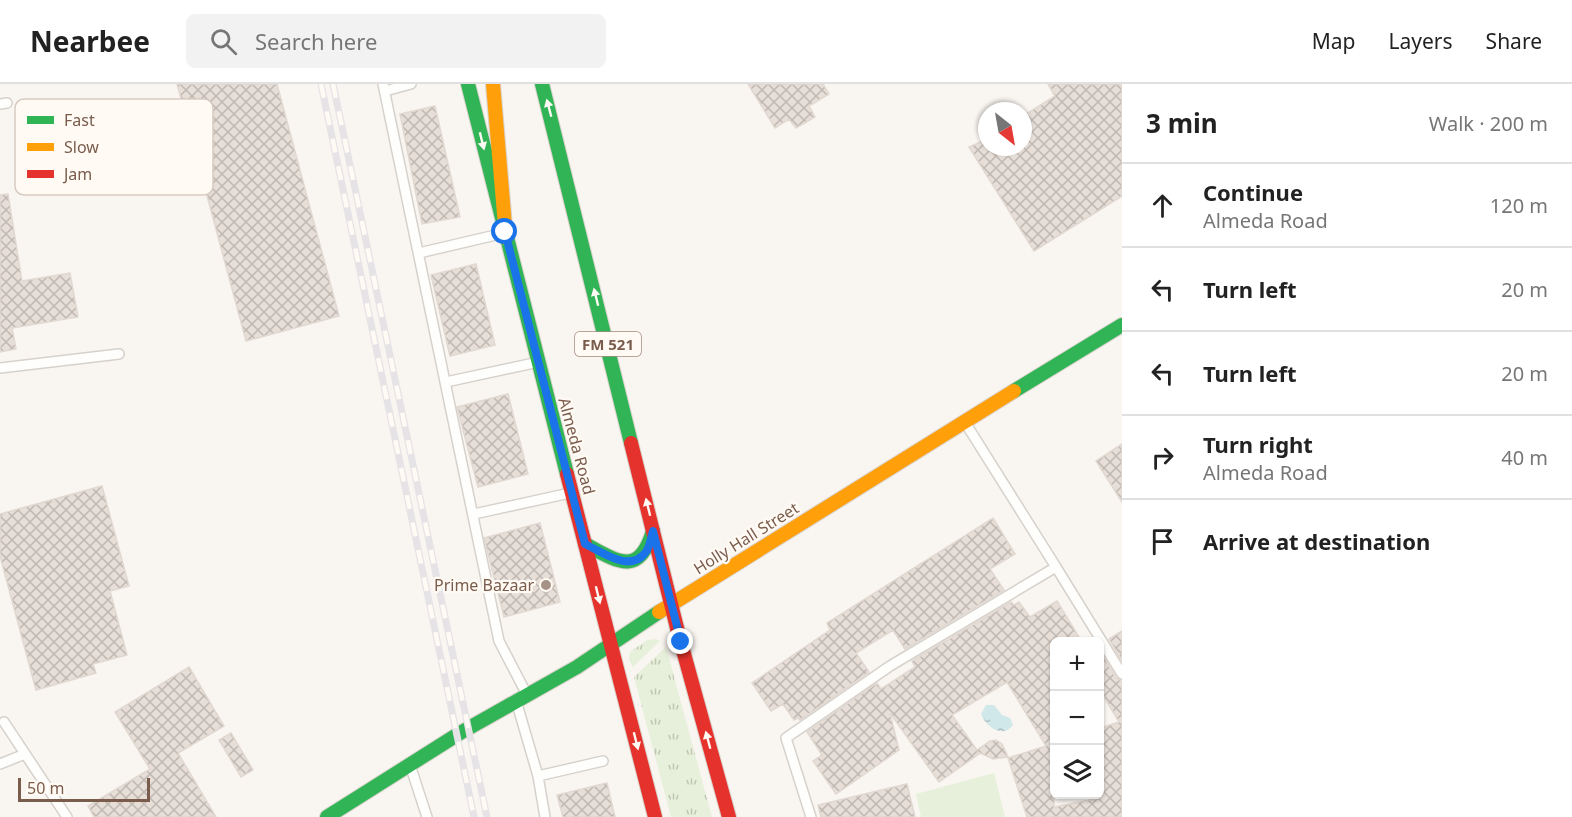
<!DOCTYPE html>
<meta charset="utf-8">
<style>
:root{--surface:#fff;--page:#f2f2f2;--text:#222;--muted:#767676;--line:#e0e0e0}
body{margin:0;font-family:"Noto Sans",sans-serif;background:var(--page);color:var(--text)}
.controls{position:absolute;right:18px;bottom:18px;display:grid;overflow:hidden;border-radius:9px;box-shadow:0 2px 4px #0004}
.controls button{width:54px;height:54px;display:grid;place-items:center;padding:0;border:0;border-bottom:2px solid var(--line);background:var(--surface);color:var(--text);font:30px sans-serif}
.compass{position:absolute;left:978px;top:18px;width:54px;height:54px;border-radius:50%;background:var(--surface);box-shadow:0 2px 4px #0004;rotate:149deg}
.scale{position:absolute;left:18px;bottom:15px;width:132px;box-sizing:border-box;padding-left:6px;border:3px solid #7a5c4d;border-top:0;font-size:16px;line-height:21px;white-space:nowrap;color:#7a5c4d;-webkit-text-stroke:4px #fffaf3;paint-order:stroke}
.stop{position:absolute;width:18px;height:18px;margin:-14px;border:4px solid #1a73e8;border-radius:50%;background:#fff}
.stop.end{background:#1a73e8;border-color:#fff;box-shadow:0 2px 6px #0008}
.list{margin:0;padding:0;list-style:none}
h2{display:flex;justify-content:space-between;align-items:center;height:78px;margin:0;padding:0 24px;font-size:26px}
h2 small{font-size:20px;font-weight:400;color:var(--muted)}
.list li{display:grid;grid-template-columns:39px 1fr auto;gap:18px;align-items:center;box-sizing:border-box;height:84px;padding:0 24px;border-top:2px solid var(--line)}
.list b{display:block;font-size:22px;white-space:nowrap}
.list p{margin:0;font-size:20px;white-space:nowrap;color:var(--muted)}
.list em{font-size:20px;font-style:normal;color:var(--muted)}
.icon{flex:none;width:33px;height:33px;fill:none;stroke:currentColor;stroke-width:2;stroke-linecap:round;stroke-linejoin:round}
.map{position:relative;flex:none;width:1122px;height:733px;overflow:hidden}
header{display:flex;align-items:center;gap:36px;box-sizing:border-box;height:84px;padding:0 30px;background:var(--surface);border-bottom:2px solid var(--line)}
header strong{font-size:28px}
nav{display:flex;gap:33px;margin-inline-start:auto;font-size:21px}
.search{width:420px;height:54px;background:var(--page);display:flex;align-items:center;gap:15px;box-sizing:border-box;padding:0 21px;border-radius:9px;color:var(--muted);font-size:22px}
main{display:flex}
aside{flex:1;background:var(--surface)}
.map>svg:first-child{display:block}
</style>
<header>
<strong>Nearbee</strong>
<div class="search"><svg class="icon" aria-label="search" viewBox="0 0 24 24"><circle cx="10" cy="10" r="6"/><path d="M15 15l6 6"/></svg>Search here</div>
<nav><a>Map</a><a>Layers</a><a>Share</a></nav>
</header>
<main>
<div class="map">
<svg width="1122" height="733" viewBox="0 0 1122 733">
<defs>
<pattern id="grass-tufts" width="24" height="20" patternUnits="userSpaceOnUse" patternTransform="scale(1.5)"><rect width="24" height="20" fill="#e7f0db"/><path d="M3 7l-1-3M5 7V3M7 7l1-3M15 17l-1-3M17 17v-4M19 17l1-3" fill="none" stroke="#c0c6b4"/></pattern>
<pattern id="water-ripples" width="26" height="14" patternUnits="userSpaceOnUse" patternTransform="scale(1.5)"><rect width="26" height="14" fill="#d0e8ea"/><path d="M2 4q2-2 4 0t4 0M15 11q2-2 4 0t4 0" fill="none" stroke="#aebfc0"/></pattern>
<pattern id="building-cross-hatch" width="8" height="8" patternUnits="userSpaceOnUse" patternTransform="scale(1.5)"><rect width="8" height="8" fill="#e6ded7"/><path d="M0 0l8 8M0 8l8-8" fill="none" stroke="#bfb7b1"/></pattern>
</defs>
<rect width="100%" height="100%" fill="#f9f5f0"/>
<!-- grass -->
<path fill="url(#grass-tufts)" d="M656,555L660,557L633,583L629,575L630,568L647,556Z
M666,563L712,733H671L634,593Z"/>
<!-- green -->
<path fill="#e7f0db" d="M994,689L1005,733H921L916,710Z"/>
<!-- water -->
<path fill="url(#water-ripples)" d="M986,621H994L1002,631L1010,634L1013,641C1003,655 986,643 981,630Z"/>
<!-- building -->
<path fill="url(#building-cross-hatch)" stroke="#e2d8d2" stroke-width="1.5" d="M177,0H277L339,232L246,257Z
M748,0H823L829,10L809,22L815,33L796,44L789,35L775,44Z
M1048,0H1122V112L1034,167L969,63L987,55V63H1023V32L1055,12Z
M435,22L460,133L422,140L400,30Z
M8,110L22,197L70,189L78,233L12,244L16,265L0,268V111Z
M476,180L495,261L450,272L431,191Z
M508,310L528,390L478,403L457,323Z
M1122,360V418L1096,377Z
M102,402L129,502L110,507L127,571L93,580L96,589L36,606L0,472V430Z
M993,434L1015,470L990,485L1004,506L905,565L893,546L856,569L869,588L800,636L798,634L794,636L783,620L771,627L752,599L830,546L827,539Z
M540,439L560,518L504,533L484,454Z
M1057,517L1082,558H1054V723L1100,714V644L1119,638L1100,606V566L1116,594L1122,597V733H1027L1008,674L1046,662L1007,598L952,631L977,666L990,657L996,656L1002,660L1008,673L993,675L978,668L979,670L939,698L890,629L899,666L836,710L813,677L822,671L807,648L877,599L881,605L915,583L912,577L1011,518L1014,521L1019,518L1030,533Z
M1122,547V577L1109,555Z
M189,583L224,642L178,669L216,733H94L88,722L150,685L115,628Z
M231,649L253,686L241,693L219,656Z
M607,699L615,733H563L557,711Z
M907,700L915,733H821L818,721Z"/>
<g fill="none" stroke-linecap="round" stroke-linejoin="round">
<defs>
<path id="lane" d="M383,0L499,557L526,609
M385,7L411,0
M0,20L7,19
M419,169L500,150
M0,284L119,270
M446,298L534,279
M966,340L1056,483
M474,430L570,409
M517,620L538,692L603,677
M4,638L67,733
M0,680L25,670
M411,684L427,733
M538,692L545,733
M811,733L786,654L890,582L1056,483L1122,590"/>
<path id="fast" d="M468,0L567,390
M542,0L631,359
M1014,307L1122,241
M585,460C618,478 639,493 653,447
M327,733L460,649L577,583L659,528"/>
<path id="slow" d="M493,0L506,154
M659,528L1014,307"/>
<path id="jam" d="M631,359L678,548L729,733
M567,390L655,733"/>
</defs>
<!-- lane casing -->
<use href="#lane" stroke="#d7d1cb" stroke-width="12"/>
<!-- fast casing -->
<use href="#fast" stroke="#d9d2cb" stroke-width="16"/>
<!-- slow casing -->
<use href="#slow" stroke="#d9d2cb" stroke-width="16"/>
<!-- jam casing -->
<use href="#jam" stroke="#d9d2cb" stroke-width="16"/>
<!-- lane -->
<use href="#lane" stroke="#fefefd" stroke-width="9"/>
<!-- fast -->
<use href="#fast" stroke="#30b455" stroke-width="14"/>
<!-- slow -->
<use href="#slow" stroke="#ff9f0a" stroke-width="14"/>
<!-- jam -->
<use href="#jam" stroke="#e5322d" stroke-width="14"/>
<defs>
<path id="rail" d="M321,0L474,733
M333,0L487,733"/>
</defs>
<!-- rail casing -->
<use href="#rail" stroke="#e6e3e7" stroke-width="7"/>
<!-- rail -->
<use href="#rail" stroke="#fffaf3" stroke-width="4.5" stroke-dasharray="14" stroke-linecap="butt"/>
</g>
<!-- one-way arrows -->
<defs><path id="oneway-solid" d="M-6-.8H1V-3.2L6.5 0L1 3.2V.8H-6Z" transform="scale(1.5)"/></defs>
<g fill="#fffaf3">
<use href="#oneway-solid" transform="translate(549 24) rotate(-105)"/>
<use href="#oneway-solid" transform="translate(482 57) rotate(76)"/>
<use href="#oneway-solid" transform="translate(596 213) rotate(-104)"/>
<use href="#oneway-solid" transform="translate(648 423) rotate(-104)"/>
<use href="#oneway-solid" transform="translate(598 511) rotate(76)"/>
<use href="#oneway-solid" transform="translate(708 656) rotate(-105)"/>
<use href="#oneway-solid" transform="translate(636 657) rotate(76)"/>
</g>
<g fill="none" stroke-linecap="round" stroke-linejoin="round">
<!-- route -->
<path stroke="#1a73e8" stroke-width="8" d="M505,148L585,460C602,468 630,489 645,469C650,464 651,453 653,447L681,558"/>
</g>
<!-- markers -->
<circle fill="#a69286" stroke="#fffaf3" stroke-width="2" cx="546" cy="501" r="6"/>
<g text-anchor="middle" dominant-baseline="central" stroke-width="4.5" stroke-linejoin="round" paint-order="stroke">
<!-- shield labels -->
<rect fill="#fffaf3" stroke="#a28b7f" stroke-width="1.5" x="575" y="248" width="66" height="24" rx="4.5"/>
<g font-size="15" font-weight="bold" fill="#7a5c4d">
<text x="608" y="260">FM 521</text>
</g>
<!-- street labels -->
<g font-size="16" fill="#7a5c4d" stroke="#fffaf3">
<text transform="translate(577 362) rotate(75)">Almeda Road</text>
<text transform="translate(746 454) rotate(-32)">Holly Hall Street</text>
</g>
<!-- poi labels -->
<g font-size="16" fill="#7a5c4d" stroke="#fffaf3" text-anchor="end">
<text x="534" y="501">Prime Bazaar</text>
</g>
</g>
<!-- legend -->
<rect x="15" y="15" width="198" height="96" rx="9" fill="#fffaf3" stroke="#d7cbc1" stroke-width="1.5"/>
<rect x="27" y="32" width="27" height="8" fill="#30b455"/>
<rect x="27" y="59" width="27" height="8" fill="#ff9f0a"/>
<rect x="27" y="86" width="27" height="8" fill="#e5322d"/>
<g font-size="16" fill="#7a5c4d">
<text x="64" y="42">Fast</text>
<text x="64" y="69">Slow</text>
<text x="64" y="96">Jam</text>
</g>
</svg>
<div class="controls">
<button>+</button>
<button>−</button>
<button><svg class="icon" aria-label="layers" viewBox="0 0 24 24"><path d="M12 4l9 5-9 5-9-5zM3 14l9 5 9-5"/></svg></button>
</div>
<svg class="compass" viewBox="-18 -18 36 36"><path d="M0-13l5 13h-10z" fill="#e53935"/><path d="M0 13l5-13h-10z" fill="#767676"/></svg>
<div class="scale">50 m</div>
<div class="stop" style="left:505px;top:148px"></div>
<div class="stop end" style="left:681px;top:558px"></div>
</div>
<aside>
<h2>3 min<small>Walk · 200 m</small></h2>
<ul class="list">
<li><svg class="icon" aria-label="ahead" viewBox="0 0 24 24"><path d="M12 20V5M6 11l6-6 6 6"/></svg><div><b>Continue</b><p>Almeda Road</p></div><em>120 m</em></li>
<li><svg class="icon" aria-label="left" viewBox="0 0 24 24"><path d="M17 20v-9H6M10 6l-5 5 5 5"/></svg><div><b>Turn left</b></div><em>20 m</em></li>
<li><svg class="icon" aria-label="left" viewBox="0 0 24 24"><path d="M17 20v-9H6M10 6l-5 5 5 5"/></svg><div><b>Turn left</b></div><em>20 m</em></li>
<li><svg class="icon" aria-label="right" viewBox="0 0 24 24"><path d="M7 20v-9h11M14 6l5 5-5 5"/></svg><div><b>Turn right</b><p>Almeda Road</p></div><em>40 m</em></li>
<li><svg class="icon" aria-label="arrive" viewBox="0 0 24 24"><path d="M6 21V4h12l-3 4 3 4H6"/></svg><div><b>Arrive at destination</b></div></li>
</ul>
</aside>
</main>
